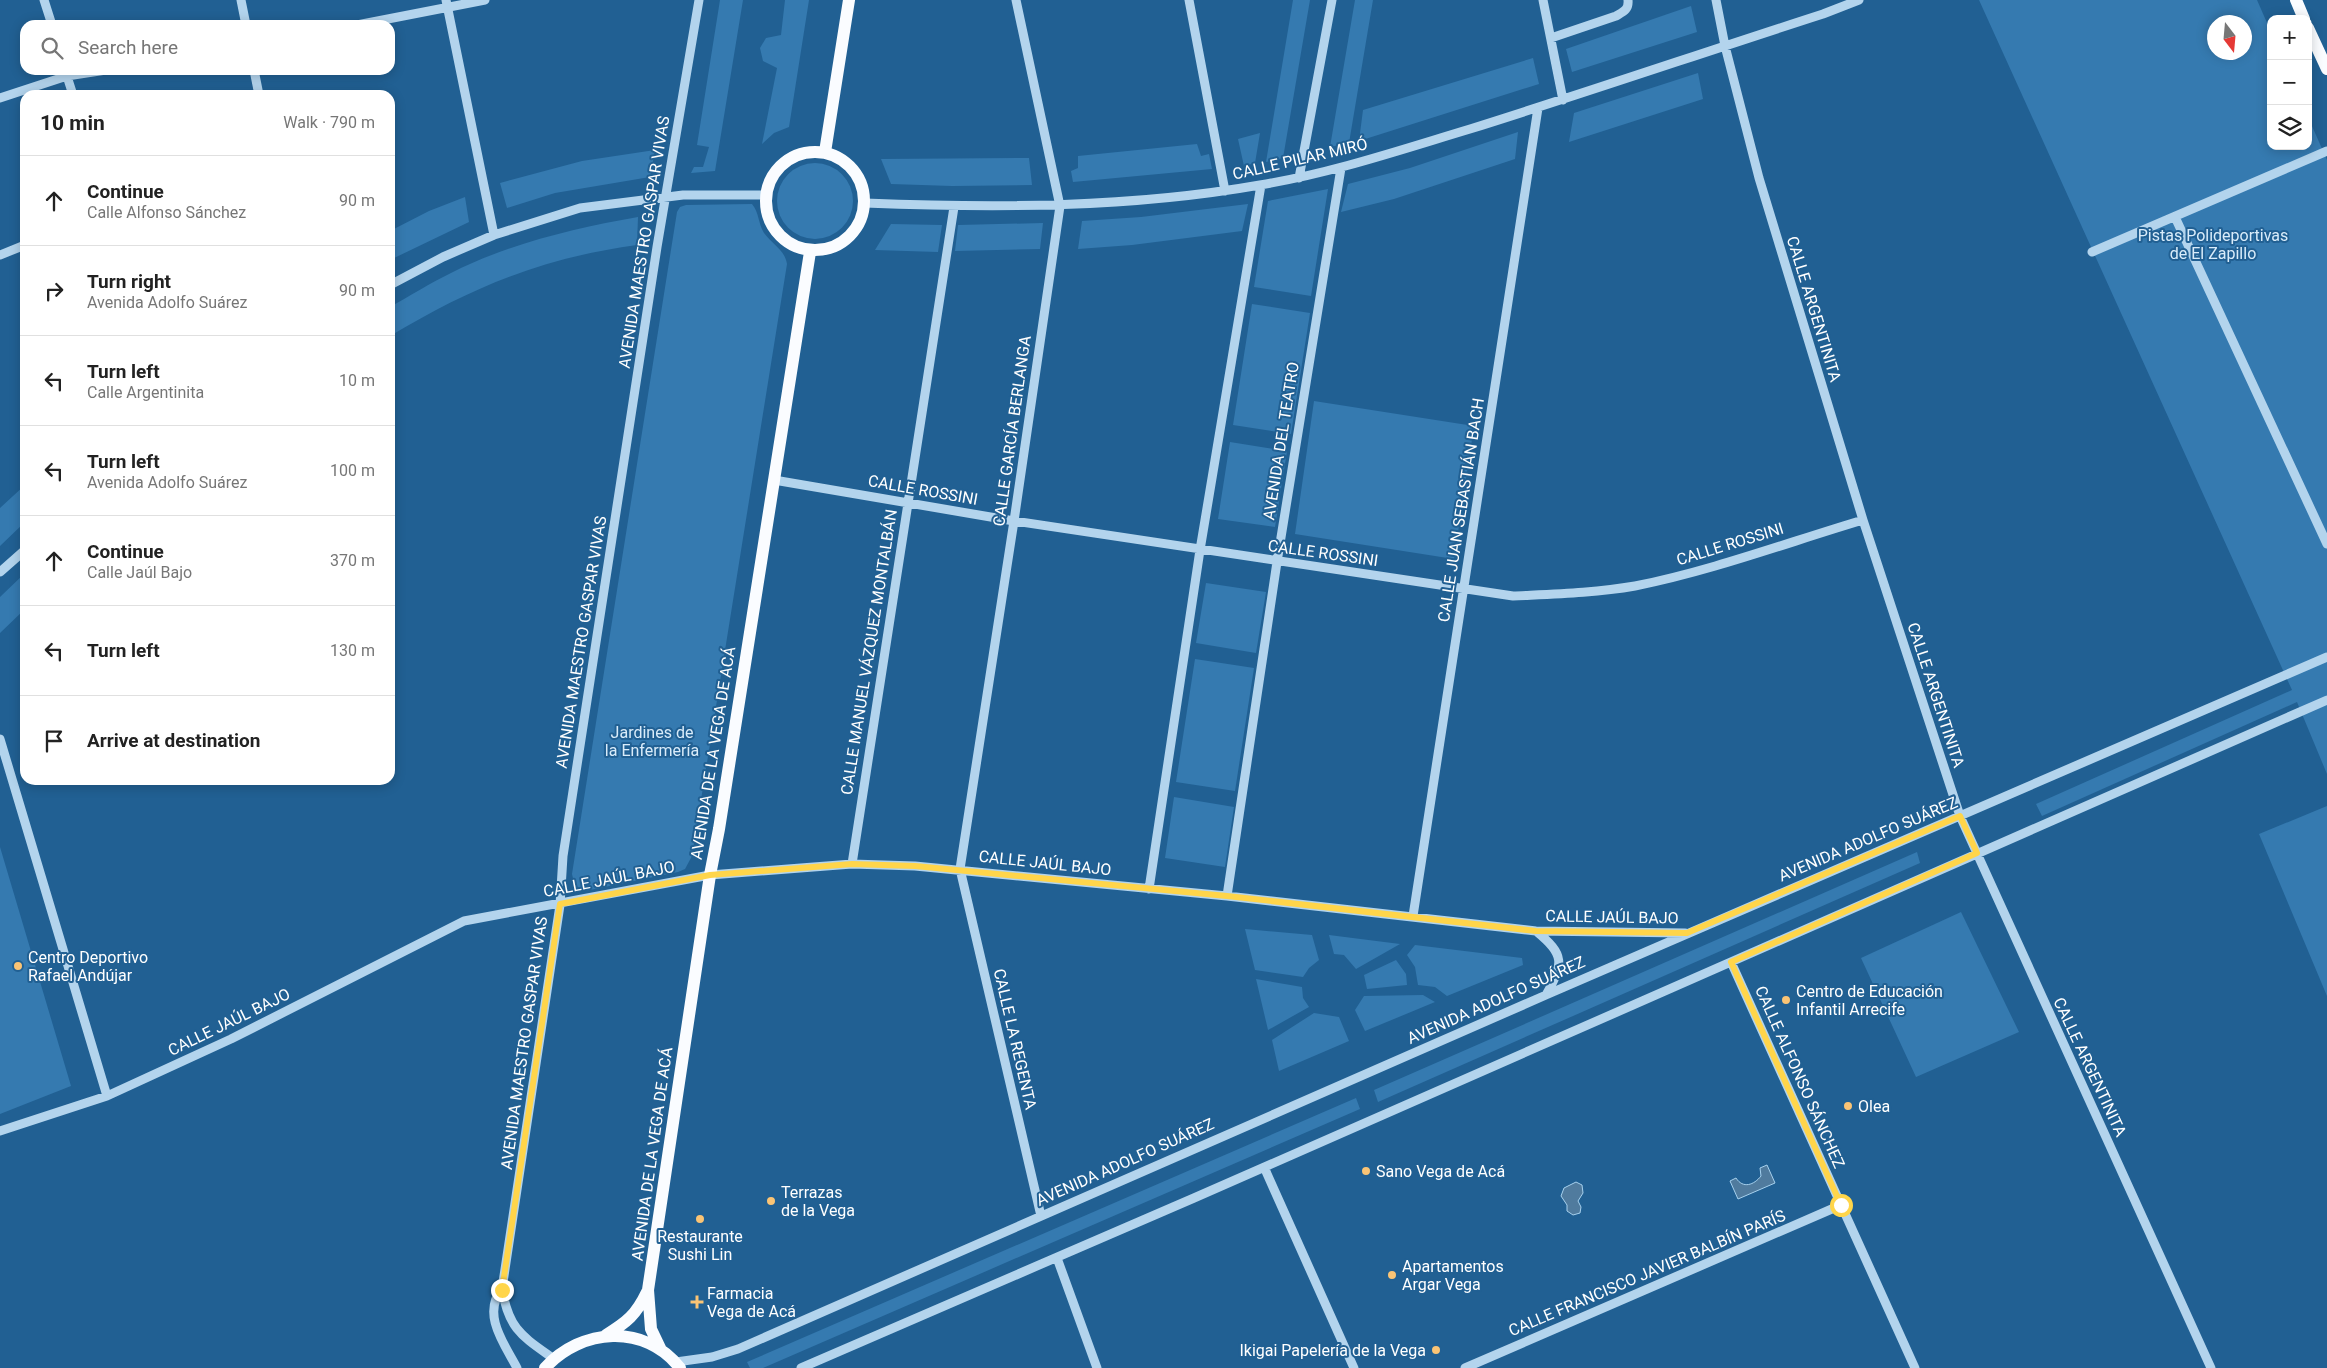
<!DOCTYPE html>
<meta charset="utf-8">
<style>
:root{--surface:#fff;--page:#f2f2f2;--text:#222;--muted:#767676;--line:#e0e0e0}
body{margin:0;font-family:Roboto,sans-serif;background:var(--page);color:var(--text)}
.controls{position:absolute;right:15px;top:15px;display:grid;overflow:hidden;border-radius:10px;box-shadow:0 2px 12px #0003}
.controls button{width:45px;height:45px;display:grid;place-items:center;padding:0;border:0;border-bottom:1px solid var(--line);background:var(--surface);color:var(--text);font:25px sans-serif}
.compass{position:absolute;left:2207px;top:15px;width:45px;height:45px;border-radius:50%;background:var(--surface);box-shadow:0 2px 12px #0003;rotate:164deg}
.stop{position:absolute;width:15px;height:15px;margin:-11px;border:4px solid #ffd54a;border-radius:50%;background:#fff}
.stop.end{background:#ffd54a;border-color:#fff;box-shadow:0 1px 5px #0008}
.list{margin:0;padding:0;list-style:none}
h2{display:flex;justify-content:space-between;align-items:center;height:65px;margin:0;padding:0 20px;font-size:21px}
h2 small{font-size:16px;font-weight:400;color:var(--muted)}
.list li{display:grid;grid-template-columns:32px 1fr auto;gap:15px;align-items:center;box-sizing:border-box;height:90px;padding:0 20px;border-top:1px solid var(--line)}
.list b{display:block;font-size:19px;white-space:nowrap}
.list p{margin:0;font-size:16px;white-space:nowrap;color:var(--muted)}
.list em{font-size:16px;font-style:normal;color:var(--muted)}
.icon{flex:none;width:28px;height:28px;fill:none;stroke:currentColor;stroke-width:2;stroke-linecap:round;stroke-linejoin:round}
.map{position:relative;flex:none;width:2327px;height:1368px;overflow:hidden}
.search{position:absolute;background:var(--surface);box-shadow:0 2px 12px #0003;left:20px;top:20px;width:375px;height:55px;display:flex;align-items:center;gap:12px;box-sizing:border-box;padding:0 18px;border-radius:15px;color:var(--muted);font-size:19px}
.panel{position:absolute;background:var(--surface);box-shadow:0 2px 12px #0003;left:20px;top:90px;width:375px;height:695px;border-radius:15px}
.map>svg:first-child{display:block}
</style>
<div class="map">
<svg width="2327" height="1368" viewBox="0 0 2327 1368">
<rect width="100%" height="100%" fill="#216093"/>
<!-- green -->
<path fill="#357ab0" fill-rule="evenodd" d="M720,0H743L715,171L691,173L694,167H703L709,147L697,145Z
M785,0H809L789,127L774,133L762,144L777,68L763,61L760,48L766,38L781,35Z
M1293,0H1310L1283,158L1266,162Z
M1355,0H1373L1349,143L1330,147Z
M1979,0H2257L2271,32V146H2308V117L2327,160V774L2297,702L2042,816L2036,804L2292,690ZM2214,22H2244V52H2214Z
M1691,6L1697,32L1572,72L1566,49Z
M1533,58L1539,84L1359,141L1363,110Z
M1698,73L1703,99L1569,142L1574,113Z
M1518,132L1515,159L1394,199L1341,212L1348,184L1410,168Z
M1260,133L1255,163L1244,166L1238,139Z
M1197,144L1201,156L1209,154L1212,169L1073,182L1071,171L1078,168V156Z
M655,150L650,177L555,193L507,208L500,183L582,161Z
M1029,158L1032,185L952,186L891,184L881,159Z
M777 201a38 38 0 1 1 76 0a38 38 0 1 1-76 0Z
M1328,189L1311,296L1254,287L1268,201Z
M465,197L469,222L390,260V231L429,211Z
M752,204C759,212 758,223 764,233C772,244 785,250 787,264L692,856L685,869L678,872L585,891C576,888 574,883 572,874L677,212L680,207L686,205Z
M1248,204L1242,231L1132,245L1078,249L1082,221L1141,217Z
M638,217L637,245C542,258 472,287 390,336V307C410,296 430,283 451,273C508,244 575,228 638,217Z
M1043,223L1040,249L955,251L958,225Z
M891,224L942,225L938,252L875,250Z
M1252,304L1310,313L1291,434L1233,425Z
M1314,401L1474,426L1454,559L1295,534Z
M1230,442L1287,451L1275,527L1218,519Z
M25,485V522L0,546V508Z
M25,573V609L0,633V597Z
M1206,583L1266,592L1256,653L1196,643Z
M1195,659L1254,668L1235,791L1176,782Z
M1174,797L1234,807L1225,867L1165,858Z
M2327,806V996L2259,834Z
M0,847L71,1086L0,1114Z
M1917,852L1920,863L1378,1102L1374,1090Z
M1961,912L2019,1032L1916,1077L1861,958Z
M1245,929L1312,935L1319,960L1309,968L1303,977L1255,970Z
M1329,935L1400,944L1356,969L1344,955L1334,954Z
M1415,945L1522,958L1523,965L1447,996L1435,987L1418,985L1415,967L1407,955Z
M1396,960L1406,974L1407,985L1367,989L1364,975Z
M1256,979L1302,987L1303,998L1309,1007L1268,1030Z
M1423,995L1435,1002L1365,1031L1355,1010L1364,996Z
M1314,1013L1339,1017L1349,1041L1279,1071L1272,1040Z
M1356,1098L1360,1109L763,1368H750L747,1362Z"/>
<!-- water -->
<path fill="#507b9e" stroke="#a7d1ee" d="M1767,1165L1775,1183L1738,1199L1730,1181L1736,1178C1743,1189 1754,1185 1761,1176L1760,1168Z
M1576,1182L1582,1185L1583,1193L1578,1201L1581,1207L1580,1213L1573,1215L1567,1211V1205L1561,1196L1564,1188Z"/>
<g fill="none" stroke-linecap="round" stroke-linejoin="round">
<!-- minor -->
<path stroke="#b3d4ed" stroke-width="9" d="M44,0L52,25
M241,0L246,25
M446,0L494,235
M1016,0L1060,206L1014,521L960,869L1041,1216
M1189,0L1225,191
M1543,0L1563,100
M1716,0L1725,46L1759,178L1863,520L1960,816L2211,1368
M357,25L485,0
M1551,38L1616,16C1623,12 1629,10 1628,0
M65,70L73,95
M254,70L259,95
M0,98L67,76L106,70
M1299,178L1332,0
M865,203C997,208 1130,208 1260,185C1332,173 1400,150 1470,129C1588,92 1705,52 1823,14L1859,0
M2175,217L2327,544
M2092,252L2327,151
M0,255L25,245
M390,285L443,257L494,235L580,208L683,195H766
M774,480L1014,521L1513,596C1554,594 1595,593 1635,586C1711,571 1789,542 1863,520
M0,572L25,550
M0,739L107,1096
M852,864L954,207
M1149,889L1200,550L1261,185
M1227,896L1277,562L1341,168
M1413,916L1538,108
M1536,931C1565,955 1564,963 1546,995
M1731,962L1915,1368
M0,1131L107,1096L231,1039L464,921L710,875L852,864L915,866L1227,896L1536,931L1685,933
M1264,1167L1354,1368
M1057,1258L1097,1368
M502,1289C481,1314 505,1345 517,1368
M554,1359C522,1336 509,1330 502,1289L560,905L563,856L657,247L699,0
M676,1362L712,1357L738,1349L1546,995L2327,657
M801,1368L1194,1198L2327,700
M1465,1368L1841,1205"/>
<!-- major -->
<path stroke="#fafcff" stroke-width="12" d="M2296,0L2304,19
M2308,28L2327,69
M766 201a49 49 0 1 1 98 0a49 49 0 1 1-98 0Z
M825,152L849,0
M606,1335C627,1322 636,1315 647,1292
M661,1350L651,1329L648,1290L710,875L719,829L810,252
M545,1368C581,1328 645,1323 680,1368"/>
</g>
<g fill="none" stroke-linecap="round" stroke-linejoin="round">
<!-- route -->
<path stroke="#ffd54a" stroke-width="6" d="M502,1290L560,904L710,875L852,864L915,866L1227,896L1536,931L1687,933L1960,816L1977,853L1731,962L1841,1205"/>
</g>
<!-- markers -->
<g fill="#fac475" stroke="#216093" stroke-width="2">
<circle cx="18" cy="966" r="5"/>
<circle cx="1786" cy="1000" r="5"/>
<circle cx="1848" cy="1106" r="5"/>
<circle cx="1366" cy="1171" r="5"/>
<circle cx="771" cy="1201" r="5"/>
<circle cx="700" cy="1219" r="5"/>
<circle cx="1392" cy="1275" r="5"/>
<path d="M694.5 1294.5h5v5h5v5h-5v5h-5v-5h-5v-5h5z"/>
<circle cx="1436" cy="1350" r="5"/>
</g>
<g text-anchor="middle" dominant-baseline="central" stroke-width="4" stroke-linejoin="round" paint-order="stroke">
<!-- street labels -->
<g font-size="16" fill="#fff" stroke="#216093">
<text transform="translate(1300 159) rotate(-13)">CALLE PILAR MIRÓ</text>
<text transform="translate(644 242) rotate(-81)">AVENIDA MAESTRO GASPAR VIVAS</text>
<text transform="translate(1814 309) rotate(73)">CALLE ARGENTINITA</text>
<text transform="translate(1012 431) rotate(-82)">CALLE GARCÍA BERLANGA</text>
<text transform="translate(1281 441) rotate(-81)">AVENIDA DEL TEATRO</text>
<text transform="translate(923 490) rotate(10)">CALLE ROSSINI</text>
<text transform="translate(1461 510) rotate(-81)">CALLE JUAN SEBASTIÁN BACH</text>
<text transform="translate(1730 544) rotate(-17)">CALLE ROSSINI</text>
<text transform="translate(1323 553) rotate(8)">CALLE ROSSINI</text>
<text transform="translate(581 642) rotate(-81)">AVENIDA MAESTRO GASPAR VIVAS</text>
<text transform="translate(869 652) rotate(-81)">CALLE MANUEL VÁZQUEZ MONTALBÁN</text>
<text transform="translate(1936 695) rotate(72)">CALLE ARGENTINITA</text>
<text transform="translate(713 753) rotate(-81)">AVENIDA DE LA VEGA DE ACÁ</text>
<text transform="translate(1868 839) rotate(-23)">AVENIDA ADOLFO SUÁREZ</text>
<text transform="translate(1045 863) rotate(6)">CALLE JAÚL BAJO</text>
<text transform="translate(609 879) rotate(-11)">CALLE JAÚL BAJO</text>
<text transform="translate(1612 917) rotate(1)">CALLE JAÚL BAJO</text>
<text transform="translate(1496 1000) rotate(-24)">AVENIDA ADOLFO SUÁREZ</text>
<text transform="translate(229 1022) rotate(-26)">CALLE JAÚL BAJO</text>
<text transform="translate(1015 1039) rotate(77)">CALLE LA REGENTA</text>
<text transform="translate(524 1043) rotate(-82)">AVENIDA MAESTRO GASPAR VIVAS</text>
<text transform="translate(2090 1067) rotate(65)">CALLE ARGENTINITA</text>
<text transform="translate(1800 1077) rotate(66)">CALLE ALFONSO SÁNCHEZ</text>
<text transform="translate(652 1154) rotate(-82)">AVENIDA DE LA VEGA DE ACÁ</text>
<text transform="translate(1125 1162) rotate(-24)">AVENIDA ADOLFO SUÁREZ</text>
<text transform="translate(1647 1273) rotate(-23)">CALLE FRANCISCO JAVIER BALBÍN PARÍS</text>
</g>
<!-- park labels -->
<g font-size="16" fill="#d9ecfa" stroke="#216093">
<text x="2213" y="235">Pistas Polideportivas<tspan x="2213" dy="18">de El Zapillo</tspan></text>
<text x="652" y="732">Jardines de<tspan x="652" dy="18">la Enfermería</tspan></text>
</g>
<!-- poi labels -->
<g font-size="16" fill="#fff" stroke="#216093" text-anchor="start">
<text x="28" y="957">Centro Deportivo<tspan x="28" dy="18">Rafael Andújar</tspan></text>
<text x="1796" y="991">Centro de Educación<tspan x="1796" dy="18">Infantil Arrecife</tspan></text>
<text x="1858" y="1106">Olea</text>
<text x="1376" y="1171">Sano Vega de Acá</text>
<text x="781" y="1192">Terrazas<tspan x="781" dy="18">de la Vega</tspan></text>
<text x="700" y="1236" text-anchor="middle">Restaurante<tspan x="700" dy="18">Sushi Lin</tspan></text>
<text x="1402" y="1266">Apartamentos<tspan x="1402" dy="18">Argar Vega</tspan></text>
<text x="707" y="1293">Farmacia<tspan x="707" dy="18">Vega de Acá</tspan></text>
<text x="1426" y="1350" text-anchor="end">Ikigai Papelería de la Vega</text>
</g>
</g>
</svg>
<div class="controls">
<button>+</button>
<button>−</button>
<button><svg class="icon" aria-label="layers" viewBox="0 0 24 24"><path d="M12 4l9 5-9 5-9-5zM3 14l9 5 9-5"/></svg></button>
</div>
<svg class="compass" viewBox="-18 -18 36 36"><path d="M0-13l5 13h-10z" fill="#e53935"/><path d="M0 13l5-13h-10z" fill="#767676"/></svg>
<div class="stop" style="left:1841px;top:1205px"></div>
<div class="stop end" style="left:502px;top:1290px"></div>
<div class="search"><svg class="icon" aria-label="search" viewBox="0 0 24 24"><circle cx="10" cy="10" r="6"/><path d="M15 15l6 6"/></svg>Search here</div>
<section class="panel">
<h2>10 min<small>Walk · 790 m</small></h2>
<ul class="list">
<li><svg class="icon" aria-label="ahead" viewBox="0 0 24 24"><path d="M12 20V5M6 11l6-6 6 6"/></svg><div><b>Continue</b><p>Calle Alfonso Sánchez</p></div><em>90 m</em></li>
<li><svg class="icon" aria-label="right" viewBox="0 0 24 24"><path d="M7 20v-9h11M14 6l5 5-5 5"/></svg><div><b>Turn right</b><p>Avenida Adolfo Suárez</p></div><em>90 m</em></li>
<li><svg class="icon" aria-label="left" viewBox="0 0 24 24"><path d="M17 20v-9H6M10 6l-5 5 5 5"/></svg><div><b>Turn left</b><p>Calle Argentinita</p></div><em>10 m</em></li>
<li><svg class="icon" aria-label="left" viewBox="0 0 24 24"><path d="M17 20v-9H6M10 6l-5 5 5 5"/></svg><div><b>Turn left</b><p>Avenida Adolfo Suárez</p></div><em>100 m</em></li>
<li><svg class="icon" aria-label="ahead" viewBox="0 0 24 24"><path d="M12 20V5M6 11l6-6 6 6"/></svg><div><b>Continue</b><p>Calle Jaúl Bajo</p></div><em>370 m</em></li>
<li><svg class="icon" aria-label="left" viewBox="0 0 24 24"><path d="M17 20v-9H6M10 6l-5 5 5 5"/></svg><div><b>Turn left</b></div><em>130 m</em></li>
<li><svg class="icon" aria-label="arrive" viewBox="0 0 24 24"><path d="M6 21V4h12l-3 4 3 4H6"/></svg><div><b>Arrive at destination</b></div></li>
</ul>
</section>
</div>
